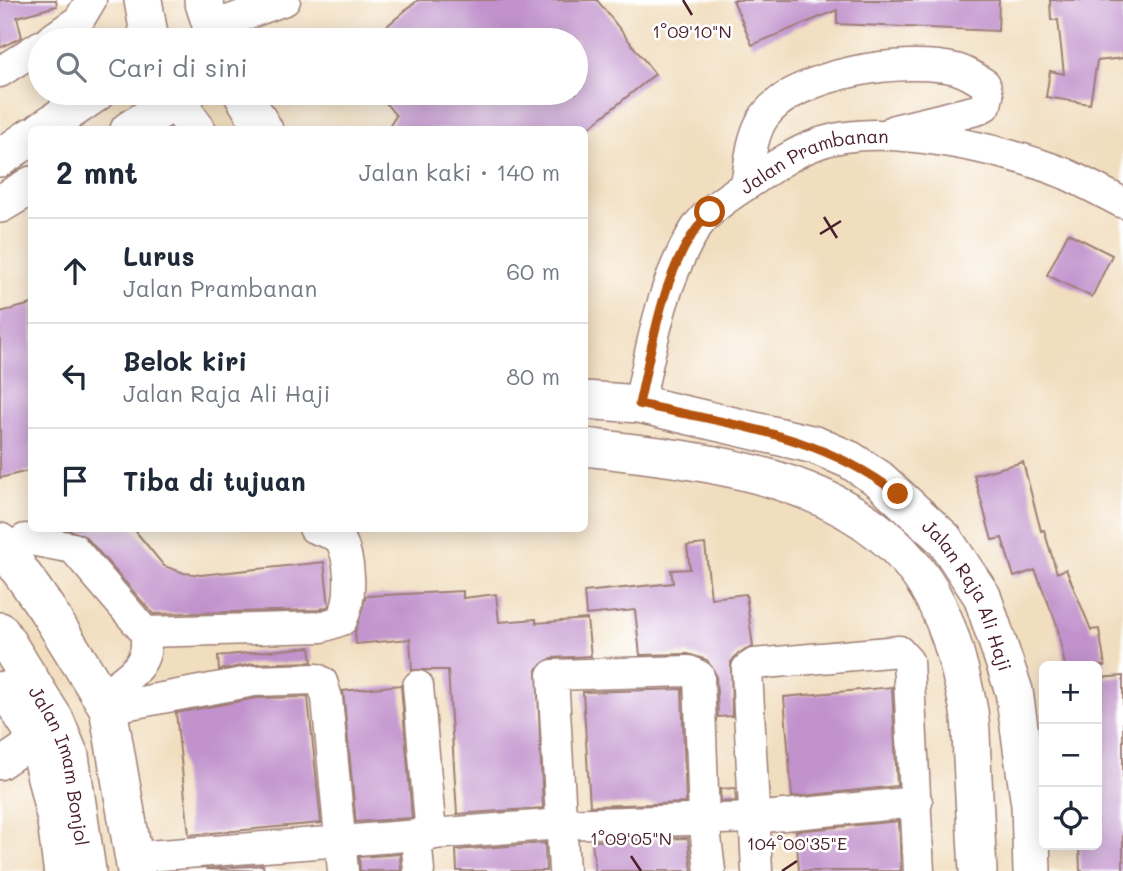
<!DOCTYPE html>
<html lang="id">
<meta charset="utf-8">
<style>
:root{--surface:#fff;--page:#f2f2f3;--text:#1f2937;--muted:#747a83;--line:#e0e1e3}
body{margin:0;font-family:Mali,sans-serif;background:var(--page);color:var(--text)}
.controls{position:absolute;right:21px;bottom:21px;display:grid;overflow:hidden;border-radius:10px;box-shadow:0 4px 18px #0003}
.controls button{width:63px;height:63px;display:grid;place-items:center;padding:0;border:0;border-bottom:2px solid var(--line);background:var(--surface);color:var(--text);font:35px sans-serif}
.stop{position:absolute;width:21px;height:21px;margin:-16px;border:5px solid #b45309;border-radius:50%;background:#fff}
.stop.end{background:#b45309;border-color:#fff;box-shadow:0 2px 7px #0008}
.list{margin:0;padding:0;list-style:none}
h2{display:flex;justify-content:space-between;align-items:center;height:91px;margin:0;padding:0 28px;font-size:30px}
h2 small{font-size:23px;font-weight:400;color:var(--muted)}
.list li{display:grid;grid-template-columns:46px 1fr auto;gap:21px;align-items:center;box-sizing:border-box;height:105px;padding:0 28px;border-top:2px solid var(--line)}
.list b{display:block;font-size:26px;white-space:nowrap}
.list p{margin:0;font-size:23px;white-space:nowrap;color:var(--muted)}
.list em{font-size:23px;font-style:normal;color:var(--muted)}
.icon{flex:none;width:38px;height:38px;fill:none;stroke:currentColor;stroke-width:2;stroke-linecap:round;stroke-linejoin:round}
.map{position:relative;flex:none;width:1123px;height:871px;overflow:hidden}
.search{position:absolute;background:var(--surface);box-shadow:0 4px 18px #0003;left:28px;top:28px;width:560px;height:77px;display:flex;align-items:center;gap:18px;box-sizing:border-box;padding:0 24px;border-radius:38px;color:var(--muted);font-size:26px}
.panel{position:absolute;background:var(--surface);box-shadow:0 4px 18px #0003;left:28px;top:126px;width:560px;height:406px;border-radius:10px}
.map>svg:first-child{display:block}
</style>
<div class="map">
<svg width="1123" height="871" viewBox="0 0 1123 871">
<rect width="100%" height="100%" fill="#fff"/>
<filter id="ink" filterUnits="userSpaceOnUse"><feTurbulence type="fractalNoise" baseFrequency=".0143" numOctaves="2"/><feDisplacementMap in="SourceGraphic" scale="14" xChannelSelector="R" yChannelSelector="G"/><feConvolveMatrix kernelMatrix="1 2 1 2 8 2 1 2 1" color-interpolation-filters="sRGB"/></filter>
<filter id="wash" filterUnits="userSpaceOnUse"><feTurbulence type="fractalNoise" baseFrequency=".00686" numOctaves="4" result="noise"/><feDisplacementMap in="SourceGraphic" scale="28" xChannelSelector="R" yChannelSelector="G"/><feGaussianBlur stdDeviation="1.57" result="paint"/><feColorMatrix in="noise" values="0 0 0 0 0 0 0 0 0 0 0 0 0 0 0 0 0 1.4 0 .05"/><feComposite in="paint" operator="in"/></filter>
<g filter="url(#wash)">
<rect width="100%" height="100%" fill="#f1debf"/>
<g id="blocks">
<!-- building -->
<path fill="#c192cc" d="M0,0H56L57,6L17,17L22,37L0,48Z
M418,0H597L655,74L586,130H387L396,116L378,93H576V40H370Z
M733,0H999L998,31L837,24V10L752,45Z
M1050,0H1123V58L1097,61L1090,104L1046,97L1050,71L1064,74L1058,20H1051Z
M1068,233L1112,255L1092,297L1047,275Z
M32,304V470L0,478V312Z
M1023,462L1041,531L1044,530L1057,573L1066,569L1091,630L1099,629L1105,666H1065L1057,625L1035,570L1014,577L1002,538L992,540L974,475Z
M65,528H133L164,566L184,573L201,575L324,562L329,606L319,610L153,614L86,537Z
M705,544L711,598L746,594L753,647L738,653L731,662L732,716L718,717L716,675L707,660L688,654L640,655L635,610L586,615L584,592L673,583L671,570L690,569L687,546Z
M463,591V598L496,594L499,622L536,619V623L587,619L591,656L552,658L537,668L543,808L457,814L448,670H412L410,639L356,644L355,632L366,596Z
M310,647L312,662L253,664L219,670L218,656Z
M1123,676V871H1080L1079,845H1097V678Z
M401,685L412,818L356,822L343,691Z
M892,687L897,786L792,797L784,697Z
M682,689L686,803L590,806L583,692Z
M308,697L321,823L189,835L176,713L256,698Z
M735,788L736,801L721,802L720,789Z
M899,821L901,871H799L796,831Z
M688,838L692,871H595L592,841Z
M545,843L546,871H457L456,850Z
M400,854L401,871H360L359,857Z
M263,865L264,871L206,869Z"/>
</g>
</g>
<g filter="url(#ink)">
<use href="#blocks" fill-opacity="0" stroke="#9e7e75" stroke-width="2"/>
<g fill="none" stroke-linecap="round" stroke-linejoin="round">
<defs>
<g id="minor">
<path d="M211,27L285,0"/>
<path d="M50,40L79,20L91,0"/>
<path d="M0,72L40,46"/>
<path d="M746,185C750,163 751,136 764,117C796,72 906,57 956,69C967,72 976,78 985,84L988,96L986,105L977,110L894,130"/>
<path id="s1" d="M639,404C652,344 662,281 696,228C710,207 736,192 757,178C776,165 795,152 817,144C880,120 1005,149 1066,174C1085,183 1104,193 1123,203"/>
<path d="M7,552L25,539L73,548L145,632C152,667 126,677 102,696"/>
<path d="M145,632L322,627L342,620C353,597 351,558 339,537L314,528"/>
<path d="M418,686L431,835"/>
<path d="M0,687L33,738L52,818L59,871"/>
<path d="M108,708L254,681L317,679L322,682L327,698L343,871"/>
<path d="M0,764L34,741"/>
<path d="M416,836L419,871"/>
<path d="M135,857L561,824L753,818L917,802"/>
<path d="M564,871L553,675L689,671L699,676L704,820L710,871"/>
<path d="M757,871L747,669L754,664L899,651L908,661L919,871"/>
</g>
<g id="major">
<path d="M143,0L150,40"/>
<path d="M203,0L216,40"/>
<path d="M170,93L197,130"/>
<path d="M242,93L264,130"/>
<path d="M42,130L96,93"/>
<path d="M129,130L187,93"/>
<path d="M0,158L32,136"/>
<path d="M0,204L32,185"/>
<path id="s2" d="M584,400L639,404L815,445L850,460L879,479L944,539L982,596L1014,691L1030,805L1032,871"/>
<path d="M584,447C698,460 850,473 921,577C947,614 959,663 968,706C972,723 971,742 972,759C974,797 976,834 978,871"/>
<path d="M0,542L46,608L108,708L136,871"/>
<path id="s3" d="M0,631L55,720L70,756L87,871"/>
</g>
</defs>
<!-- minor casing -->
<use href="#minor" stroke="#9e7e75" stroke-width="33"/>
<!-- major casing -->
<use href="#major" stroke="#9e7e75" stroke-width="40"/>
<!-- minor -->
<use href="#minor" stroke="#fff" stroke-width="30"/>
<!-- major -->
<use href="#major" stroke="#fff" stroke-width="37"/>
</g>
</g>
<g fill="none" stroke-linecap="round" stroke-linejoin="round" filter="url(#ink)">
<!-- route -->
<path stroke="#b45309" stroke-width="9" d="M710,212C663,262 654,339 639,404C731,425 821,434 898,494"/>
</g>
<!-- ticks -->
<path fill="none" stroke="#4a1f2b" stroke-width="2.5" d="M683,0L692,15M824,217L837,238M820,234L841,221M631,856L641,871M782,871L797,861"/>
<g text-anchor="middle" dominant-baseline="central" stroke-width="5" stroke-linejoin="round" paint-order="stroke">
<!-- street labels -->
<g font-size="19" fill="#4a1f2b" stroke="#fff">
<text stroke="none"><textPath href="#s1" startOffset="327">Jalan Prambanan</textPath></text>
<text stroke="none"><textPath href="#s2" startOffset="458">Jalan Raja Ali Haji</textPath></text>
<text stroke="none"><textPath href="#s3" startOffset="150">Jalan Imam Bonjol</textPath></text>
</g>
</g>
<g font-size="18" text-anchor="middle" fill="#4a1f2b" stroke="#fff" stroke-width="5" stroke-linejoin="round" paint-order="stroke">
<text x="692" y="38">1°09'10"N</text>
<text x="631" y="845">1°09'05"N</text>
<text x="797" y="850">104°00'35"E</text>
</g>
</svg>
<div class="controls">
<button>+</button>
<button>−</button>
<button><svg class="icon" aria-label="locate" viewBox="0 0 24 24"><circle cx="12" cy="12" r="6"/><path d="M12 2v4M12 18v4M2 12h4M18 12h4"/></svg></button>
</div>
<div class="stop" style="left:710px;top:212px"></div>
<div class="stop end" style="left:898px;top:494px"></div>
<div class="search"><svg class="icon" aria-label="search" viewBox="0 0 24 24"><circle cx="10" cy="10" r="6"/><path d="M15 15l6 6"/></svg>Cari di sini</div>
<section class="panel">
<h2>2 mnt<small>Jalan kaki · 140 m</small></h2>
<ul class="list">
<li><svg class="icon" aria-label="ahead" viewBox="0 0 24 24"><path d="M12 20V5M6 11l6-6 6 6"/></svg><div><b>Lurus</b><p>Jalan Prambanan</p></div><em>60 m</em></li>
<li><svg class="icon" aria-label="left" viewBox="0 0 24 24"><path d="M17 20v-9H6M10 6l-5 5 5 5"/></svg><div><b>Belok kiri</b><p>Jalan Raja Ali Haji</p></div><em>80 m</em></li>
<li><svg class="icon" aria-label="arrive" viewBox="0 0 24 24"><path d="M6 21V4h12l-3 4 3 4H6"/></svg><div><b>Tiba di tujuan</b></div></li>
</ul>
</section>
</div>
